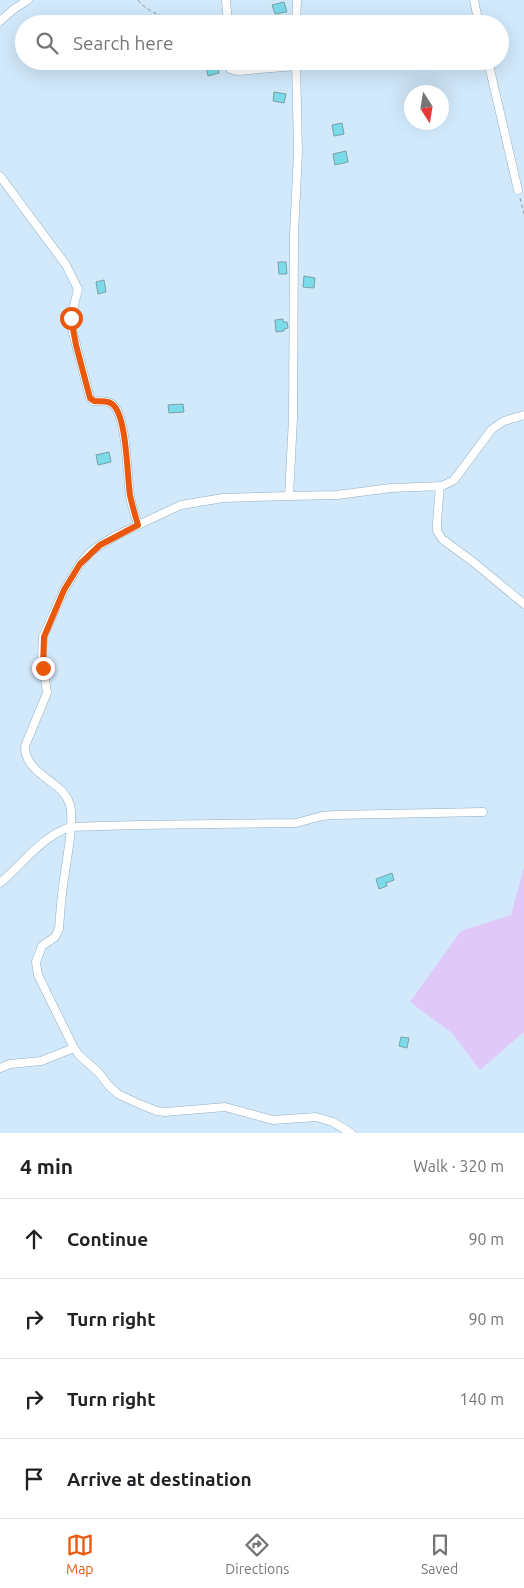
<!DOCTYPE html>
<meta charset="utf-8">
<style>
:root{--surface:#fff;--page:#f6f6f6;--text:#202124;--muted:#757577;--line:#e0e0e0;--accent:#ea580c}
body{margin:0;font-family:Ubuntu,sans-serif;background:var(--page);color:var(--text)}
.compass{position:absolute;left:404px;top:85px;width:45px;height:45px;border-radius:50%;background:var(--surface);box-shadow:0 5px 20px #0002;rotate:168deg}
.stop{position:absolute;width:15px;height:15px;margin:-11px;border:4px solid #ea580c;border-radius:50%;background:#fff}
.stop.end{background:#ea580c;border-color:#fff;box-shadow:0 1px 5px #0008}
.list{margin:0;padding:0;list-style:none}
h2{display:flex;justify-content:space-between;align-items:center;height:65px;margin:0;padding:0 20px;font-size:21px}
h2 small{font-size:16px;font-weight:400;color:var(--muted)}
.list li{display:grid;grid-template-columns:32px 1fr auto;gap:15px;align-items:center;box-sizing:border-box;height:80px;padding:0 20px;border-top:1px solid var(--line)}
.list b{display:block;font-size:19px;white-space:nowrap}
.list em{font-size:16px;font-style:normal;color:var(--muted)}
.icon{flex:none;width:28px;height:28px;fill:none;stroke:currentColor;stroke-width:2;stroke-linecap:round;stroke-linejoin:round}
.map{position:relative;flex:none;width:524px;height:1133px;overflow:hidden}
.search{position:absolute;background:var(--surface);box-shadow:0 5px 20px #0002;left:15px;right:15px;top:15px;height:55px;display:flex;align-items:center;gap:12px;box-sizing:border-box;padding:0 18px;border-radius:28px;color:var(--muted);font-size:19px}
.sheet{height:385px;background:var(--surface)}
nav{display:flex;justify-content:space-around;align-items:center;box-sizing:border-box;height:70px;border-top:1px solid var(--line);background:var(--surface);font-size:14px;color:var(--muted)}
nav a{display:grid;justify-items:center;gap:2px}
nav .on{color:var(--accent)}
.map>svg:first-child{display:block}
</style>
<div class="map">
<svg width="524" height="1133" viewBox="0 0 524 1133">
<rect width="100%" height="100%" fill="#d1e9fb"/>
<!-- green -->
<path fill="#e0c9f8" d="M524,867V1032L480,1070L452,1033L410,1002L461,931L511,915Z"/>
<!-- building -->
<path fill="#7bdbe9" stroke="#79a0a6" d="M284,2L287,12L275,14L272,5Z
M217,64L219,73L208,76L206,66Z
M274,92L286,94L284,103L273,101Z
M342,123L344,134L334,136L332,125Z
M346,151L348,162L335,165L333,154Z
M278,262H286L287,274H279Z
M304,276L315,278L314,288L303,287Z
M104,280L106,292L98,294L96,282Z
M283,319V322H287L288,328L284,329V331L276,332L275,320Z
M183,404L184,412L169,413L168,405Z
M109,452L111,462L98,465L96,455Z
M392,873L394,880L386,883L387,886L379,889L376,879Z
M401,1037L409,1038L407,1048L399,1046Z"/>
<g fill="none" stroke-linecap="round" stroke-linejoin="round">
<defs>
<path id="minor" d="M226,0L228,24
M474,0L479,24
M0,21L14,9L28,0
M296,24L297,0
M225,61L230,69L237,71L296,66
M296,61L298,152L294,234L293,418L289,496L337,495L391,488L442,486L454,480L492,429L504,421L524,415
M488,61L518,190
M0,176L66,265L78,289L71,318L72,329L90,398L93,401C100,402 107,400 112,404C127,414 127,476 130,495C131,505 135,515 138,525
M440,486L437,522V531L442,539L472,561L524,604
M289,496L223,498L181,505L117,535L100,545L90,552L80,564L64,590L43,637L42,657L47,693L25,746C25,775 60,779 69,802C76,818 65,867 63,886C61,901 60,915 59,929L55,937L42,946L36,962L38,975L74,1048L79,1055L99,1073L109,1086L118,1094L139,1104L157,1111L165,1112L225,1107L273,1120L316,1117L333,1122L351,1133
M0,883C23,864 41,837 70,827L137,825L296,823L322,816L334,815L483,812
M0,1068L10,1064L41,1061L74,1048"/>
</defs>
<!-- minor casing -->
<use href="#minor" stroke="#92aec3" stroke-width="9"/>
<!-- path -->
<path stroke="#8a9caa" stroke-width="1" stroke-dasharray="4 2.5" stroke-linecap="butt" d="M138,0C147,13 164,15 178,24
M520,198L524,214"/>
<!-- minor -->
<use href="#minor" stroke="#fff" stroke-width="8"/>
</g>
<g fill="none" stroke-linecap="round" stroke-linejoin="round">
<!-- route -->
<path stroke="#ea580c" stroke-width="6" d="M43,668L44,637L64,590L80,564L100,545L138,525C135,515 132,505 130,495C127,476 127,414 112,404C107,400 100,402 94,401L90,398L76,345L71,318"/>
</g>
</svg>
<svg class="compass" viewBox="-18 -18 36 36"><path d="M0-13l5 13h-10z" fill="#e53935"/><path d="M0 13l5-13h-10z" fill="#757577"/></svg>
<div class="stop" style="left:71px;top:318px"></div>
<div class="stop end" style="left:43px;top:668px"></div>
<div class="search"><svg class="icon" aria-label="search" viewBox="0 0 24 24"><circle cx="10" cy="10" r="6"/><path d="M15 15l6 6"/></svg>Search here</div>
</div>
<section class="sheet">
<h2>4 min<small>Walk · 320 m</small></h2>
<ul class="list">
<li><svg class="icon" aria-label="ahead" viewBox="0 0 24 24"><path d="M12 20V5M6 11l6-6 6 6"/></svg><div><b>Continue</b></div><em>90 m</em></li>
<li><svg class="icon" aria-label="right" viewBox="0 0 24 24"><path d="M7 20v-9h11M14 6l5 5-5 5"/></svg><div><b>Turn right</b></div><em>90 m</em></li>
<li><svg class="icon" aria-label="right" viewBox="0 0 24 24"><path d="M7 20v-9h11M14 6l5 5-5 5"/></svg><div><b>Turn right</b></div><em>140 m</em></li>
<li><svg class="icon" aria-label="arrive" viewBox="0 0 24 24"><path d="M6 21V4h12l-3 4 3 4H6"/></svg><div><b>Arrive at destination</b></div></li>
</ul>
</section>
<nav>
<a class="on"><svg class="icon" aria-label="map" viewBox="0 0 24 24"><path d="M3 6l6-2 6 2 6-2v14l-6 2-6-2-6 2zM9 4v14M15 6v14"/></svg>Map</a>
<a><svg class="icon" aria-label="directions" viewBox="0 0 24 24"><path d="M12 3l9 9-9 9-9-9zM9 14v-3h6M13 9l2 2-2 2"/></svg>Directions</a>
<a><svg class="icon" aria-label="saved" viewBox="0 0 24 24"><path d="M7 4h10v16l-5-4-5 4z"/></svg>Saved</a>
</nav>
